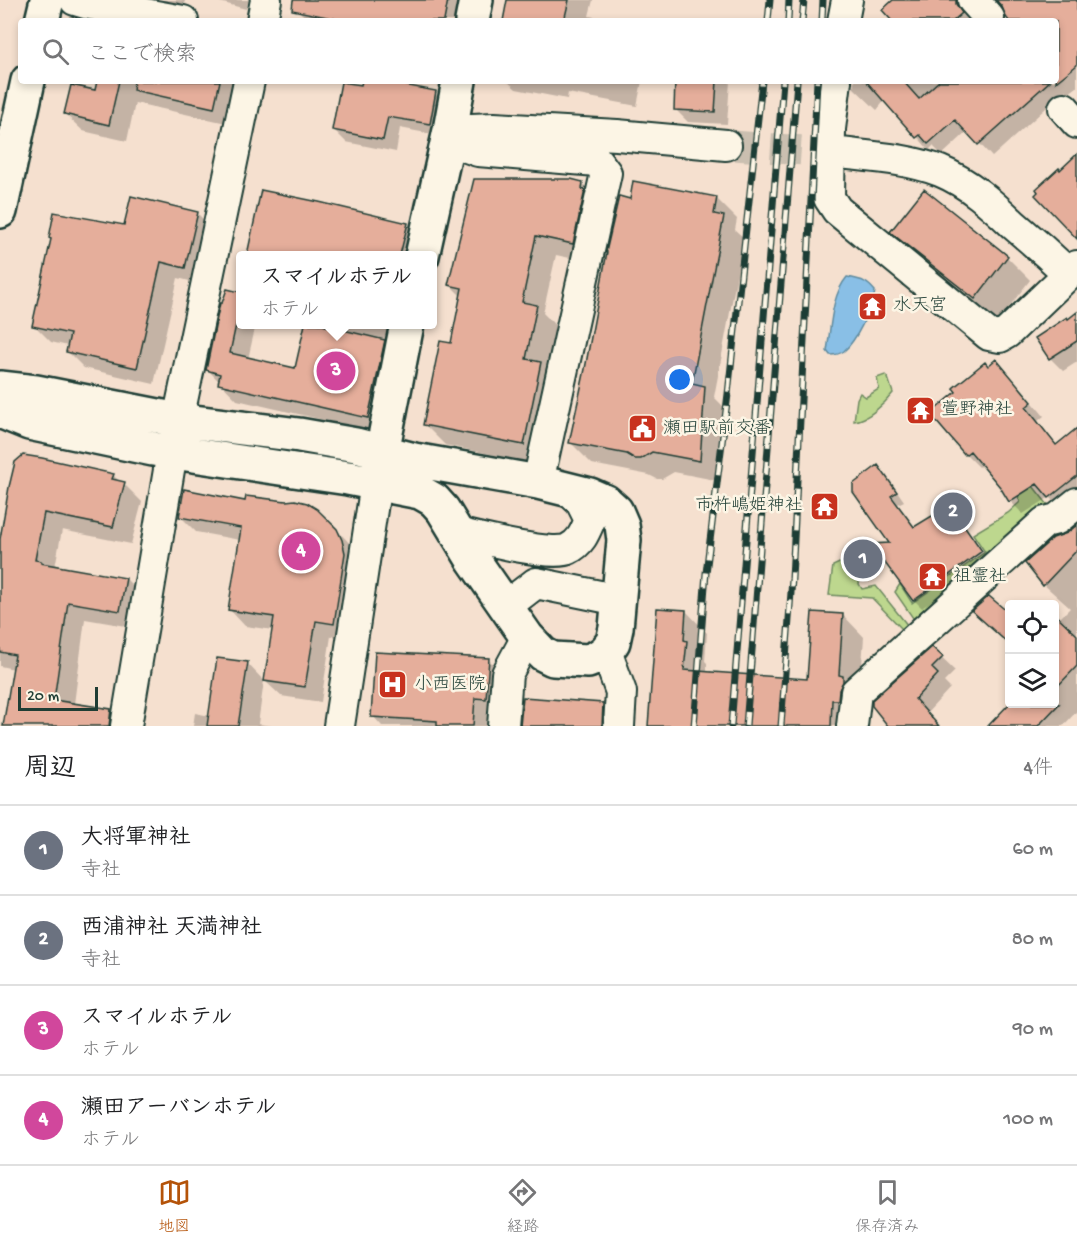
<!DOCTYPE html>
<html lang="ja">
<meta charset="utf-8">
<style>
:root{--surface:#fff;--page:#f6f6f6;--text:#202124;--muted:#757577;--line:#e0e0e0;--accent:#b45309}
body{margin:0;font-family:"Gochi Hand","Klee One",sans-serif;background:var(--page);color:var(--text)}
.controls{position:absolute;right:18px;bottom:18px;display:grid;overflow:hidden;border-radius:6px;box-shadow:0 3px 9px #0003}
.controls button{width:54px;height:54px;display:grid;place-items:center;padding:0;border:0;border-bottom:2px solid var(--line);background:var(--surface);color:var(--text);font:30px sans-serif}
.scale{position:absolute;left:18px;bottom:15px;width:80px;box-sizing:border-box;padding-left:6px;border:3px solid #1f3d34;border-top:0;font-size:16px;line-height:21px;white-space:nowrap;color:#1f3d34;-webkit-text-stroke:4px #fcf5e5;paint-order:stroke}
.you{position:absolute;left:680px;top:380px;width:21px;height:21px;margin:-15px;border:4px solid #fff;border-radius:50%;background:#1a73e8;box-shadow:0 0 0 9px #1a73e833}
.badge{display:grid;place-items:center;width:39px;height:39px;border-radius:50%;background:var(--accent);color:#fff;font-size:20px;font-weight:700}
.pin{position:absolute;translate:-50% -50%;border:3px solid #fff;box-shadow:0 2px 6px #0006}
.popup{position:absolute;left:236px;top:251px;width:201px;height:78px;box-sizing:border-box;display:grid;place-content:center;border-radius:6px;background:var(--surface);filter:drop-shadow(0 2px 4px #0005);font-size:20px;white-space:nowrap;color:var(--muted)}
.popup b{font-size:22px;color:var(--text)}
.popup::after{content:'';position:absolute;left:50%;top:100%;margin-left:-12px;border:12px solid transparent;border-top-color:var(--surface)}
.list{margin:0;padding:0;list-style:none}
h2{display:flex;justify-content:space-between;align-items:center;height:78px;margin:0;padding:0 24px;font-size:26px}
h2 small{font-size:20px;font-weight:400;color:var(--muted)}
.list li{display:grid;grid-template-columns:39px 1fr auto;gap:18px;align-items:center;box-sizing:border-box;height:90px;padding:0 24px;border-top:2px solid var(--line)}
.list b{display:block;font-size:22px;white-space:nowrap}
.list p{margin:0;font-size:20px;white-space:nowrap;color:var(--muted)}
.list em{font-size:20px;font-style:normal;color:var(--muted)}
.icon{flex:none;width:33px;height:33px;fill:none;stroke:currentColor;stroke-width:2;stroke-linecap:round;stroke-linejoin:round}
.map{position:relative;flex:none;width:1077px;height:726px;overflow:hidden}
.search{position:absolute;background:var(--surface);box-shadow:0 3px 9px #0003;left:18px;right:18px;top:18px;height:66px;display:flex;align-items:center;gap:15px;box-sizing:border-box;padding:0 21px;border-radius:6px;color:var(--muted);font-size:22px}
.sheet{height:438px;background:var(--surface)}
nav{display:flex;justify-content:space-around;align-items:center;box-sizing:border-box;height:84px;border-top:2px solid var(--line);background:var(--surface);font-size:16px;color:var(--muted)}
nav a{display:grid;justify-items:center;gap:3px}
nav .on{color:var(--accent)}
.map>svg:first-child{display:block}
</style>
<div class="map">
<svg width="1077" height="726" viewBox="0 0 1077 726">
<rect width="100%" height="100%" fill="#f5e0cf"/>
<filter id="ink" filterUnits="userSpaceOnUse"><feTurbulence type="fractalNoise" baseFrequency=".0167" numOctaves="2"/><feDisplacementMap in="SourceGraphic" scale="12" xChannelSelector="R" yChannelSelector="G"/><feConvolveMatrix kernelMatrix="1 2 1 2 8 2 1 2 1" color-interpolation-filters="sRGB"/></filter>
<g filter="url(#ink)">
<!-- green -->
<path fill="#bdd78e" stroke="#6e8a61" stroke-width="1.5" d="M885,375L888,378L893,393C885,403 868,420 854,421L857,399L860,393L866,397L879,389L877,378Z
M1029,481L1048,505L915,621L895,592L900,584L912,603L985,552L973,534L1008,513L1020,502L1018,496Z
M850,558L859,572L873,562L875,563L876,565L861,576L859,584L862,589L876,586L908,626L903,630L872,598L829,595L833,566Z"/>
<!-- water -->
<path fill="#89bfe6" stroke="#5f8b9f" stroke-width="1.5" d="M847,277C861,280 866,280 875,291L874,296C869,312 857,340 844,351C840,354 835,355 830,355L827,351C831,327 831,296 847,277Z"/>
<!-- shadow -->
<path fill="#0003" d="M136,0H185L182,16Z
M212,0H249L246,9Z
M301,0H475L471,21H309L299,11Z
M509,0H593L589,16L604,19L606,21H505Z
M895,0H973L968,8V18L970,21H894Z
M998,0H1077V87L1069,93L1066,90L992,157L968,131L942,155L933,146L929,150L885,100L877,110L854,88V81H1056V21H1007V15Z
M99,81H241L231,124L135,103L127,141L83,131L65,114L96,92Z
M363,81H375L435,93L447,105L442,136L400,128L396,152L346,142L333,129L362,87Z
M507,81H642L637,106L568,93L567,99L516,89Z
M677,81H730L727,124L688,122L675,109Z
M582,183L603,203L593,263L556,255L543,313L557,327L544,465L445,445L425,425L452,345L462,297L449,284Z
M924,191L1007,257L1030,280L998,321L915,254L892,231Z
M262,192L407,225L424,241L420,256H248Z
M132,198L198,214L215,231L201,284L178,278L154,384L84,368L67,351L68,346L51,342L34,325L52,240L125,227Z
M716,198L737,219L735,230L744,238L714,397L725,408L720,481L674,472L662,479H657L649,475L592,464L571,443L631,200Z
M240,293V324H256L248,359L296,369L307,324H407L385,434L237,400L208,370Z
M1077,314V362L1063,371L1050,358L1068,320Z
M996,361L1009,374L1044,416L1038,421L1057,446L1077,436V504L1066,513L1050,497L1023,514L1010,501L1002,486L983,464L979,467L966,454L988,367Z
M878,467L886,475L904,501L898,504L916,528L950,507L958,515L989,560L922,608L914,600L892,544Z
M113,475L121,483L124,484L142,502L131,544L62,530L55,567L126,579L144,597L138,628L85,619L74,704L111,710L126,726H4L14,669L0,666V559L11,487Z
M246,502L327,519L352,546L349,639L331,636L321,702L281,696L265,681L273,630L245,626L230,610L240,540L196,532L180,516Z
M1077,527V711L1063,726H990L1011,704H1054V624L1070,608L1042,583L1069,534Z
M686,611L707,633L705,661L707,663V673L809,680L843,615L864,637L860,694L853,726H649Z
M932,649L955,671L944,682L950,688L927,713L939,726H890Z
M488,659L504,675L489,726H382L373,716Z
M247,663L264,681L258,724L272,726H193L195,713L210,716Z
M602,704L618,719L617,726H522Z"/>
<!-- building -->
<path fill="#e5ae9b" stroke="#1f3d34" stroke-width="1.5" d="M293,0H448L444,21H347L292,10Z
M507,0H569L564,21H503Z
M893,0H956V4L962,13L953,21H892L882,10Z
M996,0H1077V65L1056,82V21H1009L1006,17L1002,7Z
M97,81H119L109,125L64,114L71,85L95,90Z
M134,81H220L214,108L133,90Z
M362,81H383L436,91L430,124L388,117L383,140L332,130L341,82L361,85Z
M675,81H717L715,112L674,110Z
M866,81H903L919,99L939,81H1050L978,145L955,120L928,144L920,135L916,138Z
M1077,154V239L1035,195L1038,192L1036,189L1059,168L1060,170Z
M474,179H571L583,182L582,189L585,190L573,244L536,236L522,302L537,305L526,359L541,362L524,445L423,425L440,341L451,343L462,288L448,285Z
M633,181L717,197L714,214L724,216L692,383L705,386L700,461L652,452L641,459H635L627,454L569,443L585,369L607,252H606L619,196L630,199Z
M924,189L1008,256L975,299L890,232Z
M261,190L319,202L408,223L400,255H247Z
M131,196L198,212L185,268L161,262L137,368L66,352L70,334L32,326L51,239L49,238L54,212L124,225Z
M227,289L240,292V306L230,353L295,368L305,324H318L385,340L368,418L218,384L220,374L206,370L220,303H222Z
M1077,312V341L1049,359L1035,338L1067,317L1068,319Z
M996,359L1032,402L1026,407L1056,445L1077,428V476L1049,498L1037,484L1009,502L1000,487L970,451L965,455L930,414L956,392L953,388L985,362L988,366Z
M23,455L42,458L114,474L112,479L125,482L113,527L44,513L35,560L41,561V563L126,578L120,611L68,602L54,700L111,709L109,726H3L15,655L0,652V539L9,487L15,462Z
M878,465L897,492L891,496L914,527L950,505L982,551L913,601L871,544L889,543L853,492V484Z
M184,489L245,501L246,496L286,501L295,500L307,503L317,509L337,529L342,540L345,553L334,624L316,621L305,687L264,681L274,617L228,610L241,528L179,517Z
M1077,525V550L1043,586L1025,563L1053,538L1067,533Z
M989,596L1010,614V645L972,611Z
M657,608L686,610L684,640L687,641L684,670L807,679L812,612L843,614L839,675L843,676V682L839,690L838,700H832L831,726H648Z
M1054,613L1077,635V666L1054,690Z
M932,647L943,657L932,668L938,674L915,699L939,726H888L872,706V700Z
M375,652L489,658L486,699L475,698L473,726H437V721L371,717Z
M217,658L248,662L238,726H207Z
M523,697L603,703L602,726H520Z
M1009,704H1059L1038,726H988Z"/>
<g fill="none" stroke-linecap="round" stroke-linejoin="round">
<!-- minor-tunnel -->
<path stroke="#cabfb0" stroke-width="30" stroke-dasharray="30 15" stroke-linecap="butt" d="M726,145L840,153"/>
<defs>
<path id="minor" d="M75,0L85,3L183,21
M973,0L989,18
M262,21L266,0
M843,21L847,0
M836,81L830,129L829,198L837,210L989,335L1000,337L1007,333L1077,266
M1064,108L1077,123
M450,130L464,146L478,151L597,161L606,173L538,482
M450,130L494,128L617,135L726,145
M840,153C874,157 908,159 940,171C969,183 992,204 1014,225C1033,241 1051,257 1069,274
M178,420L249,81
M457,533C478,538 553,557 568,549C581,543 585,532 590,520L581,502L568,490
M506,606L536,583L619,600
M606,651L621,692L619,726
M126,726L172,452
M339,726L376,483
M503,726L507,674L527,637
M852,726L856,692L1045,522L1057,519L1077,503"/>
<path id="tertiary" d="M472,21L476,0
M422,256L450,130L459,81
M0,388L36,392L178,420L299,435L356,445L414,460L538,482L590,495L606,502L616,511L622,525L624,540L616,628L613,642L606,651L598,657L588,661L553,659L543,654L527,637L472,558L443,510L434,500L420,492L348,478L153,449L29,423L7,414L0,410
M378,473L407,324"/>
<path id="trunk" d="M42,21L47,0
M0,211L28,81"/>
</defs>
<!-- minor casing -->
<use href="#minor" stroke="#1f3d34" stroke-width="34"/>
<!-- tertiary casing -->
<use href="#tertiary" stroke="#1f3d34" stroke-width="38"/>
<!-- trunk casing -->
<use href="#trunk" stroke="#1f3d34" stroke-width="38"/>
<!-- minor -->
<use href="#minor" stroke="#fcf5e5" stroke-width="30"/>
<!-- tertiary -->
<use href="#tertiary" stroke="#fcf5e5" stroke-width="33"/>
<!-- trunk -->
<use href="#trunk" stroke="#fcf5e5" stroke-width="33"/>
<defs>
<path id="rail" d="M768,21L770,0
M788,21L789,0
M802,21L804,0
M822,21L823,0
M694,726L706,573L728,394L762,81
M731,726L783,81
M746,726L797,81
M781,726L792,579L817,81"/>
</defs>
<!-- rail casing -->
<use href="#rail" stroke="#1f3d34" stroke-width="7"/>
<!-- rail -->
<use href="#rail" stroke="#fcf5e5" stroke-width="4.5" stroke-dasharray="14" stroke-linecap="butt"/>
</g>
</g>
<!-- icons -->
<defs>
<symbol id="temple-square" viewBox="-11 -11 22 22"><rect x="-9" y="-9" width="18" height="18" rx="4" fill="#c8321e" stroke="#fcf5e5"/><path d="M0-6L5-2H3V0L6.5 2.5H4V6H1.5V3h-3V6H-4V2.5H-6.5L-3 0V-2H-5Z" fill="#fff"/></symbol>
<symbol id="civic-square" viewBox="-11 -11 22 22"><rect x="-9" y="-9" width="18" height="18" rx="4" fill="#c8321e" stroke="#fcf5e5"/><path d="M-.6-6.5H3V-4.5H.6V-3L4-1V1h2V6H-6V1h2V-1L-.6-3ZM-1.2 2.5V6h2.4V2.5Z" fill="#fff"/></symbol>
<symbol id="hospital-square" viewBox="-11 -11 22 22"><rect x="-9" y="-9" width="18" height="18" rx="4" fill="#c8321e" stroke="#fcf5e5"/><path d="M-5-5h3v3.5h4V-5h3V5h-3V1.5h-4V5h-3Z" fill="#fff"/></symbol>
</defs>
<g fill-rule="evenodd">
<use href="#temple-square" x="856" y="290" width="33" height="33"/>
<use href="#temple-square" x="904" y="394" width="33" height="33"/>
<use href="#civic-square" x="626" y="412" width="33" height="33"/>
<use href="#temple-square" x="808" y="490" width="33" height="33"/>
<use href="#temple-square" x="916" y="560" width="33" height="33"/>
<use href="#hospital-square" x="376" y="668" width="33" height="33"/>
</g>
<g text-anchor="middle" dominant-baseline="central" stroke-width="5" stroke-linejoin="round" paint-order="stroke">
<!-- poi labels -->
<g font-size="18" fill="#1f3d34" stroke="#fcf5e5" text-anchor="start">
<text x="893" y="306">水天宮</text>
<text x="941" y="410">萱野神社</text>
<text x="663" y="429">瀬田駅前交番</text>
<text x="803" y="506" text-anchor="end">市杵嶋姫神社</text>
<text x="953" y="577">祖霊社</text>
<text x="414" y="685">小西医院</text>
</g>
</g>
</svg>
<div class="controls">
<button><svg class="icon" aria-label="locate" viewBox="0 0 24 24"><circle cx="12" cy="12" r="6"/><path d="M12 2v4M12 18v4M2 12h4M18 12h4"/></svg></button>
<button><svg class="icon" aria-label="layers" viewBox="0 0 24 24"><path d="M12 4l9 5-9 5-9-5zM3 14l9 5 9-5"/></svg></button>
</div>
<div class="scale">20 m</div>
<div class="you"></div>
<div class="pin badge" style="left:863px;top:559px;background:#6b7280">1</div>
<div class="pin badge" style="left:953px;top:512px;background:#6b7280">2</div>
<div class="pin badge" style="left:336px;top:371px;background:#d1479c">3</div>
<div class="popup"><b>スマイルホテル</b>ホテル</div>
<div class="pin badge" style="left:301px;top:551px;background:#d1479c">4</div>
<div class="search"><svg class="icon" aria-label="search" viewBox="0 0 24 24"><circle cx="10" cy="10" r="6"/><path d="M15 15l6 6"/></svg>ここで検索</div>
</div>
<section class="sheet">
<h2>周辺<small>4件</small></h2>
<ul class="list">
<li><span class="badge" style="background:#6b7280">1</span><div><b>大将軍神社</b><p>寺社</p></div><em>60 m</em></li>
<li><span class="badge" style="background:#6b7280">2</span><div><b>西浦神社 天満神社</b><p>寺社</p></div><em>80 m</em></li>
<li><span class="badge" style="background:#d1479c">3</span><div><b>スマイルホテル</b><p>ホテル</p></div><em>90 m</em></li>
<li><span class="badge" style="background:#d1479c">4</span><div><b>瀬田アーバンホテル</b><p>ホテル</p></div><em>100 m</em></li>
</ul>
</section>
<nav>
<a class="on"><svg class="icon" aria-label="map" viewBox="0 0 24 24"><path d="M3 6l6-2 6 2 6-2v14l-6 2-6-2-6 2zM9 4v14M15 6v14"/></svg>地図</a>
<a><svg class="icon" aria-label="directions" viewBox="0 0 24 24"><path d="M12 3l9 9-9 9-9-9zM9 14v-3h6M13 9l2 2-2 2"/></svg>経路</a>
<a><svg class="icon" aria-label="saved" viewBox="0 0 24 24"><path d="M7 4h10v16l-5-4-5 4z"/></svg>保存済み</a>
</nav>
